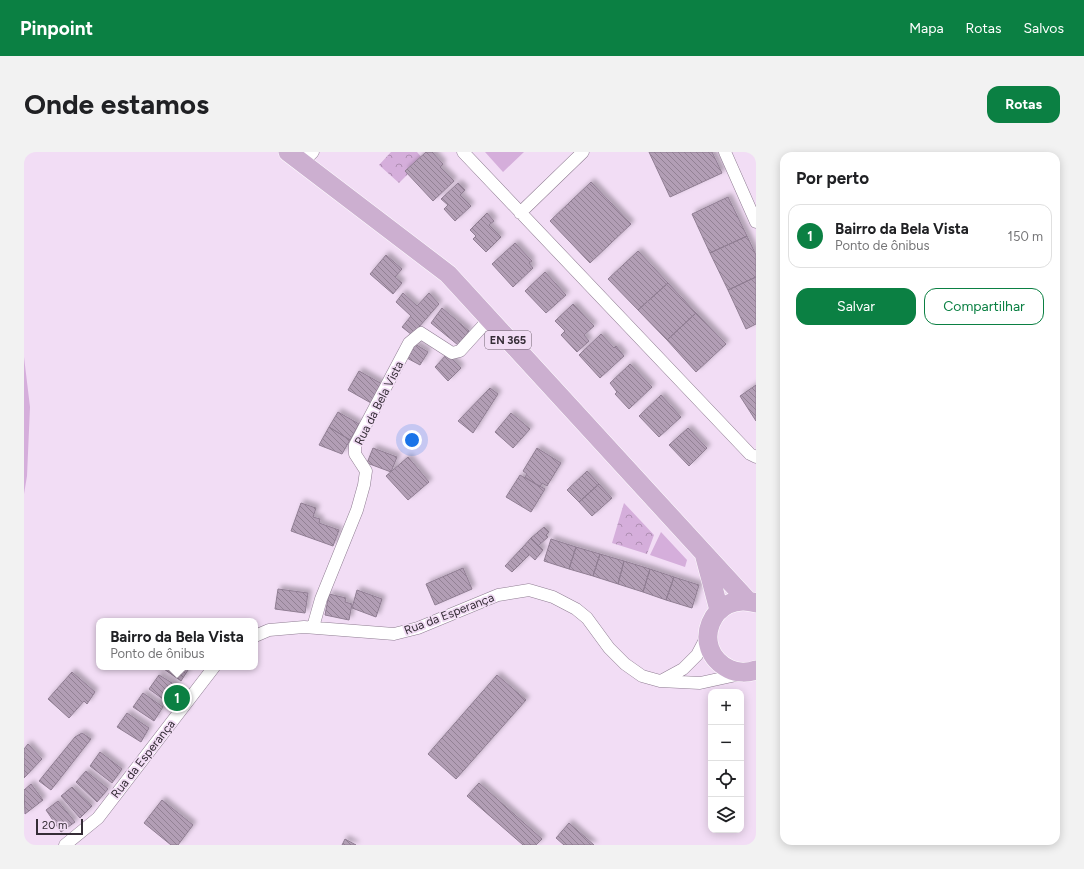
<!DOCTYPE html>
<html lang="pt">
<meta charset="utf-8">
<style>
:root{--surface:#fff;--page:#f2f2f2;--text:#202124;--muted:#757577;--line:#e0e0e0;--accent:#0b8043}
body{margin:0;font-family:Figtree,sans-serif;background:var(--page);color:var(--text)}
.controls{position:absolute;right:12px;bottom:12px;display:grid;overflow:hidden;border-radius:8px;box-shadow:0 2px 10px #0003}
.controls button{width:36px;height:36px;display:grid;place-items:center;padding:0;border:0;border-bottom:1px solid var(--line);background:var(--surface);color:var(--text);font:20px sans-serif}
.scale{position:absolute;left:12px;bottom:10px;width:47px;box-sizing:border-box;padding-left:4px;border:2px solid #352d36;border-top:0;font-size:11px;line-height:14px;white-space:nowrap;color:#352d36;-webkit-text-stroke:3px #f2ddf5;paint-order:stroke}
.you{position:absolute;left:388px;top:288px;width:14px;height:14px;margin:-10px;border:3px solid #fff;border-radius:50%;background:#1a73e8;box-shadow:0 0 0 6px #1a73e833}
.badge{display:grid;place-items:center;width:26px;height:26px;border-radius:50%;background:var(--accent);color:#fff;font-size:13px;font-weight:700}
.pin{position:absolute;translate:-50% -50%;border:2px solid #fff;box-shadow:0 1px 4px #0006}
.popup{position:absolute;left:72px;top:466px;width:162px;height:52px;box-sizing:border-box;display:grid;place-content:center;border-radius:8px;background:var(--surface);filter:drop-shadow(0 1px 3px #0005);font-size:13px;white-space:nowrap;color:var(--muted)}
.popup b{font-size:15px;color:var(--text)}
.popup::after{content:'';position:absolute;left:50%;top:100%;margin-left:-8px;border:8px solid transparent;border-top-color:var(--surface)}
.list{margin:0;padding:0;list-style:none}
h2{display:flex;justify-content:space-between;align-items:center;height:52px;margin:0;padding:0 16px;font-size:17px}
h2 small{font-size:13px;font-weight:400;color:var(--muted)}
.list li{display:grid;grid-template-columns:26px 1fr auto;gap:12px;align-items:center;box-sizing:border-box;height:64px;margin:0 8px 8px;padding:0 8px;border:1px solid var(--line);border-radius:12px}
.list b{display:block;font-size:15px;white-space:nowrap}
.list p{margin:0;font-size:13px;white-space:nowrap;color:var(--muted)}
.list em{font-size:13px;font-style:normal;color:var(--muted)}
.actions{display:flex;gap:8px;padding:12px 16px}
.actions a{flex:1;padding:9px 0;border:1px solid var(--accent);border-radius:12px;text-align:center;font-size:14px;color:var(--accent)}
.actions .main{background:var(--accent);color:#fff}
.icon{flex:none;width:22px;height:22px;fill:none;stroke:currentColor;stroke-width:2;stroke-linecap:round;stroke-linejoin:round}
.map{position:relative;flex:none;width:732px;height:693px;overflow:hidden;border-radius:12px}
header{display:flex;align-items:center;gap:24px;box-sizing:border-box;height:56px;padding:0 20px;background:var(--accent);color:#fff}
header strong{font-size:19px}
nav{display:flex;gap:22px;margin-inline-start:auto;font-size:14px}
.intro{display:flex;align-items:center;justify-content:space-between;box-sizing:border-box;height:96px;padding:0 24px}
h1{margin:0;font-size:28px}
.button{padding:10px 18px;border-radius:12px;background:var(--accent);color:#fff;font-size:14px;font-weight:700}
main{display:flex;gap:24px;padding:0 24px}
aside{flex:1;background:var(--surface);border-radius:12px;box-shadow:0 2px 10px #0003}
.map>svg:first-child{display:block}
</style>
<header>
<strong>Pinpoint</strong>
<nav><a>Mapa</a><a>Rotas</a><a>Salvos</a></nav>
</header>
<div class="intro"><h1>Onde estamos</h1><a class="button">Rotas</a></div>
<main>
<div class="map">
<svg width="732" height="693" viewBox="0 0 732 693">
<defs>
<pattern id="forest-crowns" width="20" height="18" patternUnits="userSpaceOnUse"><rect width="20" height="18" fill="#d5aedb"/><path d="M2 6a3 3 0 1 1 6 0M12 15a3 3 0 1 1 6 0" fill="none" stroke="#ae8eb2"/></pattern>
<pattern id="building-back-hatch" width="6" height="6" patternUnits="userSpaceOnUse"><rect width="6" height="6" fill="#b29eb5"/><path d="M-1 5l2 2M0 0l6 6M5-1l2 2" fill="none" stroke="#928194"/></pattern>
<filter id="shadow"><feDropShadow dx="3.5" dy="-3.5" stdDeviation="2" flood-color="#0004"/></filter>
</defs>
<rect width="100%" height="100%" fill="#f2ddf5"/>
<!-- green -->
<path fill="#d5aedb" d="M461,0H500L479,20Z
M0,205L6,255L3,324L0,342Z
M637,380L663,408L661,415L626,403Z"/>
<!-- forest -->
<path fill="url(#forest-crowns)" d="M367,0H393L399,7L375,31L355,13Z
M600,351L630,383L623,402L588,391Z"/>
<!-- building -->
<path fill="url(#building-back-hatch)" stroke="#907e93" filter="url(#shadow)" d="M402,0H408L419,12L416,15L430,29L409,49L381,19Z
M625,0H688L698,21L646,45Z
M567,30L607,72L566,111L526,69Z
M434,31L441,38L436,43L447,54L431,69L420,57L424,53L417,47Z
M704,45L723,84L686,101L668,62Z
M463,61L470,69L465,73L477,85L462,100L449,87L452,84L446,78Z
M723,84L732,103V125L704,138L686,101Z
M491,91L508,109L505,111L509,116L489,135L468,112Z
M614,99L644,131L614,158L584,127Z
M362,103L378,117L371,125L378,131L369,142L346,122Z
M521,120L542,143L522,161L501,139Z
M732,125V172L722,177L704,138Z
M644,131L672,161L643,188L614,158Z
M379,141L393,154L405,141L415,152L388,183L378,175L387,164L372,150Z
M549,152L570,174L560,183L565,189L553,200L537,183L541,179L531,169Z
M418,156L445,179L434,193L407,171Z
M672,161L702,192L672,220L643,188Z
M577,182L590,196L592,194L600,204L576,226L555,203Z
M391,192L404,200L396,213L383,206Z
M423,202L437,216L424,229L411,215Z
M606,212L628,235L605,257L591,242L593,240L586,231Z
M335,219L358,232L347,251L324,238Z
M732,233V269L716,244Z
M466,236L474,242L449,281L434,269Z
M637,243L657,265L635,285L615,264Z
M314,260L335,272L326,288L305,275Z
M487,261L506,277L489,296L471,280Z
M305,275L326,288L318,302L295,293Z
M664,276L683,296L665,314L645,293Z
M349,296L373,305L367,320L343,311Z
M513,296L537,311L523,334L518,331L516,335L501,325L503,322L499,319Z
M384,305L405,330L384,348L362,324Z
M563,319L575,332L555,350L543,338Z
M496,323L521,337L507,360L482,345Z
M575,332L588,346L568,364L555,350Z
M277,351L292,356L289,365L296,367L295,371L315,378L309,394L267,379Z
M520,375L525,380L522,383L524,385L514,394L507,386Z
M507,386L519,398L511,408L498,396Z
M527,387L552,395L545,417L520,409Z
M552,395L576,402L569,424L545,417Z
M498,396L505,403L488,420L481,414Z
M576,402L600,409L594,432L569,424Z
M600,409L626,417L619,440L594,432Z
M439,416L448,437L411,453L402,432Z
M626,417L650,425L642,448L619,440Z
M650,425L675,433L668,456L642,448Z
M254,437L284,441L281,461L251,457Z
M333,438L358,447L352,465L328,456Z
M305,442L322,446L321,450L328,452L325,468L301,463Z
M141,515H166L157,529L140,517Z
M48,520L71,540L63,552L60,549L45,566L24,547Z
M135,523L153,534L143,550L125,537Z
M473,523L502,548L432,627L404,602Z
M119,541L139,555L130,569L109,555Z
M103,561L125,576L117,590L93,575Z
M58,581L67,587L27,638L15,629L51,585Z
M4,592L18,607L0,626V597Z
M76,600L98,617L88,631L66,614Z
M62,619L84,637L73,650L52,630Z
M455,631L518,687L512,693H499L443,644Z
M7,632L19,648L1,662L0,638Z
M48,635L68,654L56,666L37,644Z
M138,648L169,673L154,693H147L120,671Z
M34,649L51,670L37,680L22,658Z
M545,671L570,693H540L532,686Z
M321,687L332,693H318Z"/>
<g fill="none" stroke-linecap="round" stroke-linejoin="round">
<defs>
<path id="street" d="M439,0L726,302L732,305
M701,0L732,70
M278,11L289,0
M496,61L559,0
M289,475L297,447L333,358L340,333L342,319L331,302V293L385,191L397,181L428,201L436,199L465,167
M231,484L245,478L280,475L370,482L394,476L474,443L505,438L529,445L552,457L563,466L585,496L601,512L618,524L636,529L676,531L717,522
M637,529L659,517L673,503L683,484
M41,693L74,666L190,515"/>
<path id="primary" d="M264,0L424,122L723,448
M681,405L695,458
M732,451C688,437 664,497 705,517C713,521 724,521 732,518"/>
</defs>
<!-- street casing -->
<use href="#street" stroke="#8f7d92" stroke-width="13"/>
<!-- primary casing -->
<use href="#primary" stroke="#fff" stroke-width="20"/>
<!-- street -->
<use href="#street" stroke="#fff" stroke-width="12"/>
<!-- primary -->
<use href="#primary" stroke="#ccafd0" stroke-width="19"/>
</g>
<g text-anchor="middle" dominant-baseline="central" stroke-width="3.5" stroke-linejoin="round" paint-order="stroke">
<!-- shield labels -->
<rect fill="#f2ddf5" stroke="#6e626f" stroke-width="1" x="461" y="179" width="46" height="18" rx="3"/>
<g font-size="11" font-weight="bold" fill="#352d36">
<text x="484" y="188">EN 365</text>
</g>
<!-- street labels -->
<g font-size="12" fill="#352d36" stroke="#f2ddf5">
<text transform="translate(355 251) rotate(-63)">Rua da Bela Vista</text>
<text transform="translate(425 462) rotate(-21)">Rua da Esperança</text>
<text transform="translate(119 607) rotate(-52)">Rua da Esperança</text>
</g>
</g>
</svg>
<div class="controls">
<button>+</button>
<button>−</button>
<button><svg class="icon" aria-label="locate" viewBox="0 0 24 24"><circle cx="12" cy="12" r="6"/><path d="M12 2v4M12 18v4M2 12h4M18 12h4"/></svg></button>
<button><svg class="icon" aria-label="layers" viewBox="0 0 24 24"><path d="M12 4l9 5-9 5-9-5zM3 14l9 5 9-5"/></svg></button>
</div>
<div class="scale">20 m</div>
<div class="you"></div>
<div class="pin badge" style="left:153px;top:546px">1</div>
<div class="popup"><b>Bairro da Bela Vista</b>Ponto de ônibus</div>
</div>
<aside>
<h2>Por perto<small></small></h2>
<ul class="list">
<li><span class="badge">1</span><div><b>Bairro da Bela Vista</b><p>Ponto de ônibus</p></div><em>150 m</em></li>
</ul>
<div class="actions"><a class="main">Salvar</a><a>Compartilhar</a></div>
</aside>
</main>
